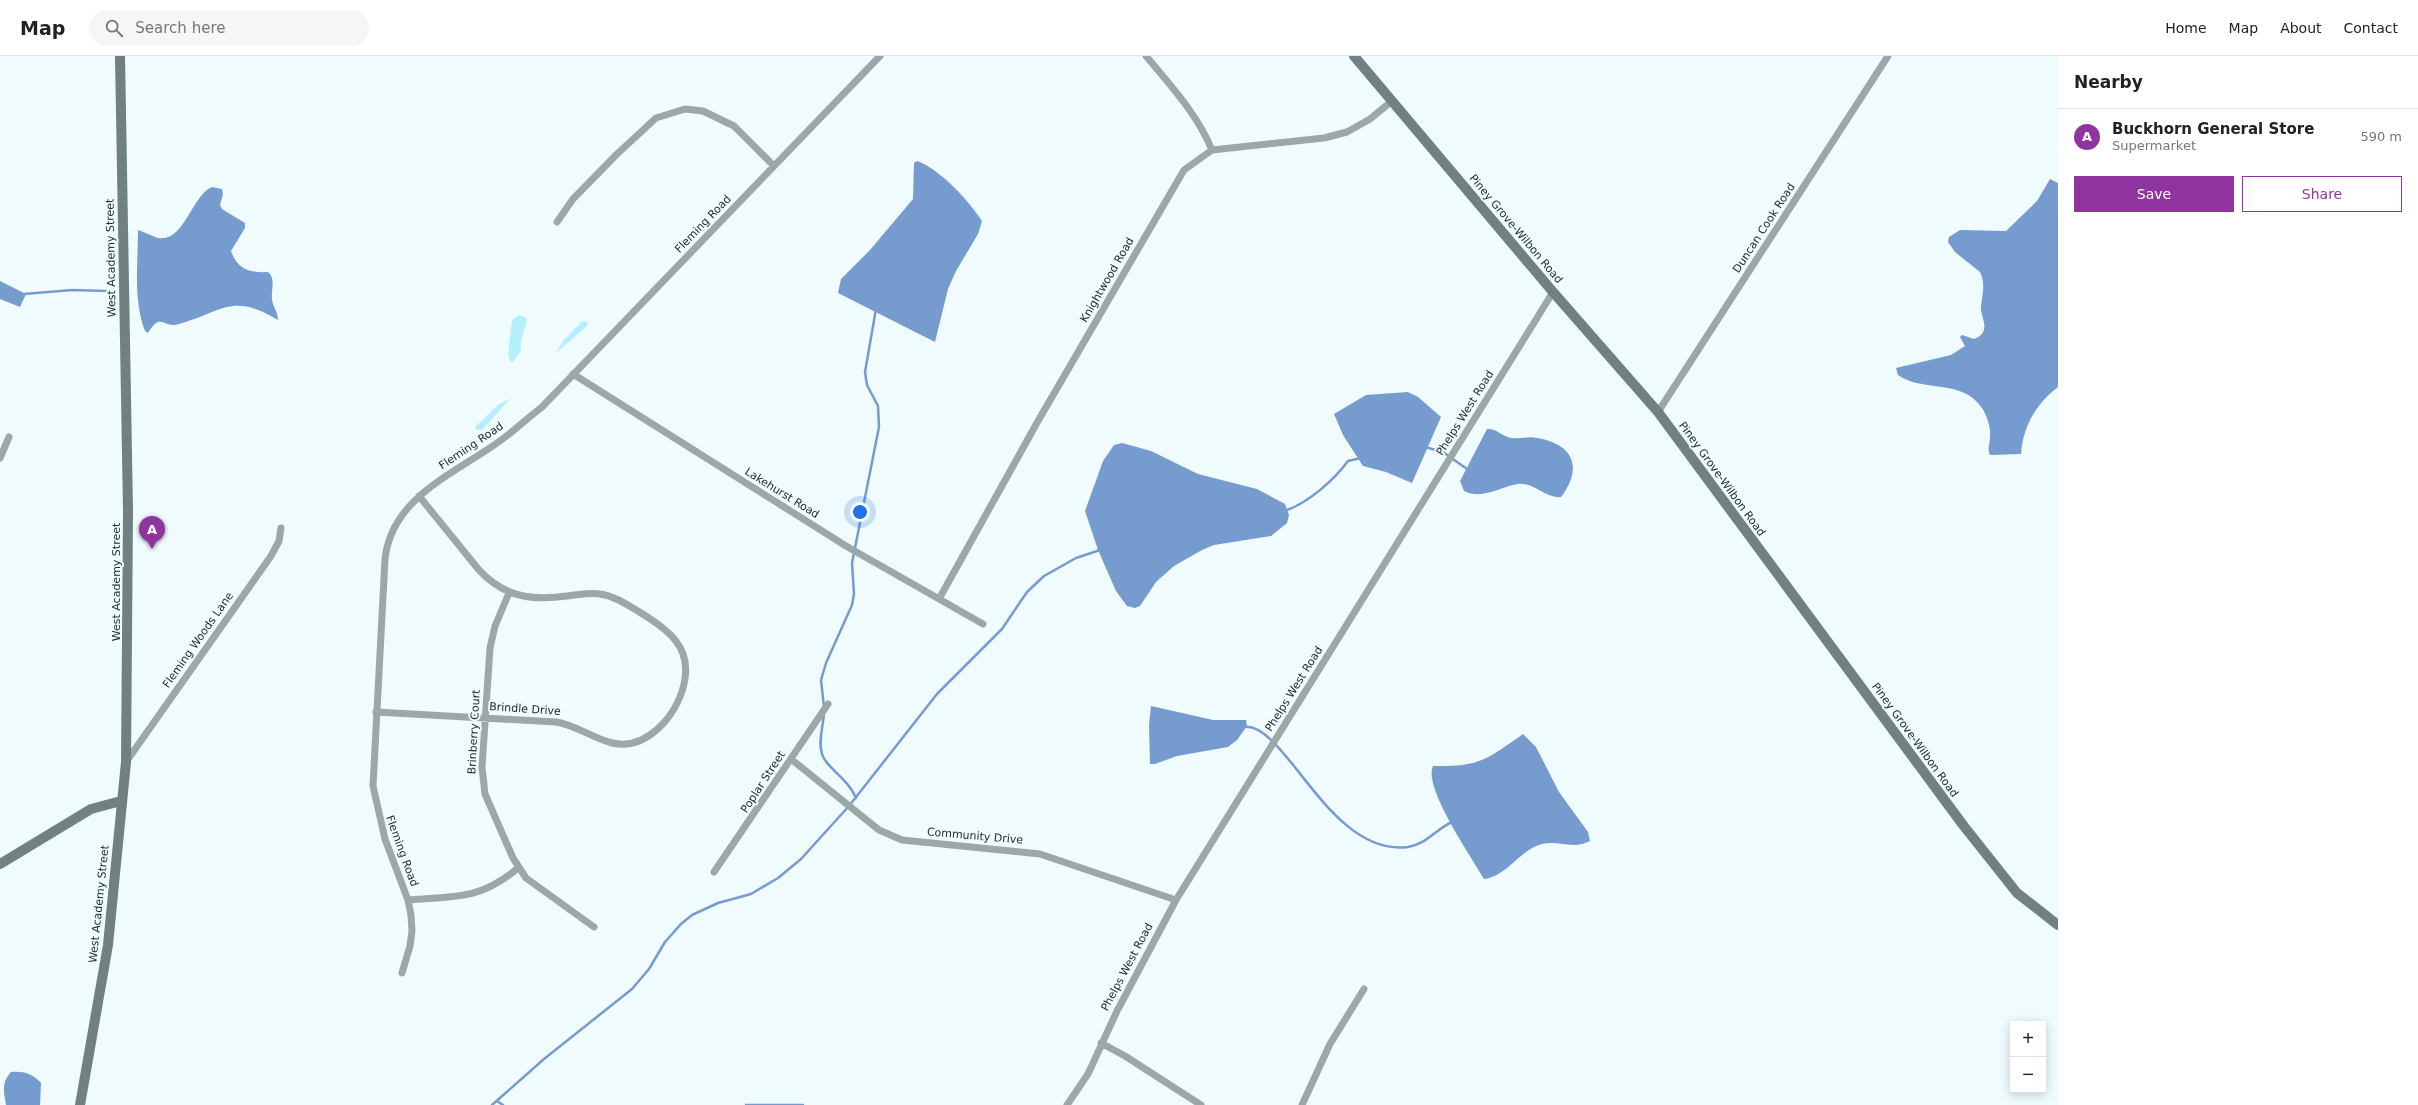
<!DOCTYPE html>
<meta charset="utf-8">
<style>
:root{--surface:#fff;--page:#f6f6f6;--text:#222;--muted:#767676;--line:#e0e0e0;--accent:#9035a0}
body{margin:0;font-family:"DejaVu Sans",sans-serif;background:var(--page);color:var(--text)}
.controls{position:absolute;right:12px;bottom:12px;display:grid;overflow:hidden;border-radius:0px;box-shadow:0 2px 10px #0003}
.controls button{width:36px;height:36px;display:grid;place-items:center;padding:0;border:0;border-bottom:1px solid var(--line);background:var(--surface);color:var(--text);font:20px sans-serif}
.you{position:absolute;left:860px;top:456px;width:14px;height:14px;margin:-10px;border:3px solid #fff;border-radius:50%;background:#1a73e8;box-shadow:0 0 0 6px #1a73e833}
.badge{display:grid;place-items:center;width:26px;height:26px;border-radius:50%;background:var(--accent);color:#fff;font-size:13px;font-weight:700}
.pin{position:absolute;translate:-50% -33px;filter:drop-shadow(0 1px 2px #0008)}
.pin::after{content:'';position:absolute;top:21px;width:14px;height:12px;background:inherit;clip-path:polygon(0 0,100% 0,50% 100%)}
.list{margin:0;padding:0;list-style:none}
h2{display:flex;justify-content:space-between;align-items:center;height:52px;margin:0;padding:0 16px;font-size:17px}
h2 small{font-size:13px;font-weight:400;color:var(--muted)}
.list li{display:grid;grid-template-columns:26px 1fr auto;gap:12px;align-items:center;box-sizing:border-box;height:56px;padding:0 16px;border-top:1px solid var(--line)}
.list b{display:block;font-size:15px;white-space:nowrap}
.list p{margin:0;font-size:13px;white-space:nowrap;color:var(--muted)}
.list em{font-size:13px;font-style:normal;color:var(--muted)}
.actions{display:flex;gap:8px;padding:12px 16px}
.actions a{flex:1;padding:9px 0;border:1px solid var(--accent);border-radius:0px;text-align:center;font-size:14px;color:var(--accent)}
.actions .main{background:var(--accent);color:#fff}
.icon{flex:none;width:22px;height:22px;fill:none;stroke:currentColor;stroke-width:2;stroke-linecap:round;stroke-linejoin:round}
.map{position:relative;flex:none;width:2058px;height:1049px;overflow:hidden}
header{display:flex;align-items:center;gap:24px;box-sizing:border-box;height:56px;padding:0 20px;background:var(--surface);border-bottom:1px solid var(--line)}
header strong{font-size:19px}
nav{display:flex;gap:22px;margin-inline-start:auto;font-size:14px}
.search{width:280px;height:36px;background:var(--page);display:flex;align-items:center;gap:10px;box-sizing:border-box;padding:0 14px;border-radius:22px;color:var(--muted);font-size:15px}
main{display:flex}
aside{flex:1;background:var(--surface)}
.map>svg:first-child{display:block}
</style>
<header>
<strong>Map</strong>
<div class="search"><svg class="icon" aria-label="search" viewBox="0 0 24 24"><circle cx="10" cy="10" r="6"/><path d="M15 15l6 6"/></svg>Search here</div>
<nav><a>Home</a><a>Map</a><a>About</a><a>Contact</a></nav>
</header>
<main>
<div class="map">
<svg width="2058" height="1049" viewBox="0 0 2058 1049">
<rect width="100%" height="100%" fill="#f0fbfe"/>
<!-- green -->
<path fill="#b4effd" d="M519,259L527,262C526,274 519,284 521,295L513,306L510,305L508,299L512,264Z
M582,265L588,266L587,270L556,297L563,285Z
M511,342L482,374H477L475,371L498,349Z"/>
<!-- water -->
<path fill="#759bcf" d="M917,105C940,113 969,145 982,165L978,178L956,215L948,233L935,286L838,237L841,223L870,194L913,143L914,107Z
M2050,123L2058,127V331C2036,348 2023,370 2021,398L1990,399C1987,393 1990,387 1990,381C1991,371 1987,360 1982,352C1962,322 1923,337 1898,319L1896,312L1951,299L1965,290L1960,281L1962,279L1974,283C1993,276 1980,261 1981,251C1982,238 1986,229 1980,216L1955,196L1948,186L1949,181L1960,174L2006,175L2037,145Z
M212,131L222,133L223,138L220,149L222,153L245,167V172L231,195C238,214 250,217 268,216C276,223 271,233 272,243C272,250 278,255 278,264C232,236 222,256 179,268C163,273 161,255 148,277L145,275C133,244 138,207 138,174C144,176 152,180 158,182C184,187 192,139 212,131Z
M0,225L26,238L20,251L0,243Z
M1408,336L1418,341L1441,361L1412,427L1386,416L1363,410L1343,379L1334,358L1366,339Z
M1487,373C1496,372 1503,381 1512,382C1521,383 1529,380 1537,382C1574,388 1583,412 1561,441C1546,443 1534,426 1518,428C1499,431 1483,444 1464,435L1460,425Z
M1122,387L1151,395L1198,418L1257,433L1285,448L1289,459L1287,467L1271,480L1214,489L1202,494L1174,510L1156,526L1140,550L1135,552L1127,550L1116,535L1098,494L1085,455L1103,405L1114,389Z
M1151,650L1213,664H1246L1247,670L1237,684L1228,691L1177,700L1155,708H1150L1149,669Z
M1523,678L1536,691L1559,736L1588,776L1590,785C1574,794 1558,784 1542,788C1519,794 1508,820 1484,823C1472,801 1423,732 1433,710C1479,711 1486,704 1523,678Z
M11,1016C23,1015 32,1017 41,1027L40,1049H6C4,1036 1,1027 11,1016Z"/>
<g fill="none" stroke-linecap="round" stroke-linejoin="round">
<!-- stream -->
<path stroke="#759bcf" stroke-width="2.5" d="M24,238L72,234L107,235
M1425,391L1443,396L1467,413
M1287,454C1309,446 1334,424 1348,405L1361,402
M824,651L821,624L826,607L852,549L854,538L852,507L879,371L878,350L867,329L865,316L876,253
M824,658C823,670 818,687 822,698C826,712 848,722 856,742
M1244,671C1286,666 1329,801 1408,791C1427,788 1436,773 1452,766
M497,1045L503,1049
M492,1049L544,1003L632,933L649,913L665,886L681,868L692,859L718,847L751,838L778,822L801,803L849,750L937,638L1002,573L1027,536L1044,520L1076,502L1100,494
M746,1049H803"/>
<!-- street -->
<path stroke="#9ba8a7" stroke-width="7" d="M1146,0C1171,30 1197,58 1212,94
M557,166L573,143L616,99L656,62L685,53L703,55L734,70L774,110
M573,318L846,490L983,568
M1658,356L1888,0
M0,402L9,381
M509,537L495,570L490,592L482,711L485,738L513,802L526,822L594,871
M939,543L1038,365L1184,114L1212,94L1324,82L1347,76L1370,63L1392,45
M376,656L556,666C576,669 592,682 612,687C647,695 677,659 684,628C693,589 666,573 638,555C626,548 614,540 600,538C589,536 578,539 567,540C532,545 504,541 479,514L419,440
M791,703L879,774L902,784L1040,798L1176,844
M126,706L271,500L279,485L281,472
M714,816L828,648
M408,844C456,840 480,844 518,812
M402,917L410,890L412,875L411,859L408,844L385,783L373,730L385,503C392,439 459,416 504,382C517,372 529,361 542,351L880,0
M1101,987L1125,1000L1201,1049
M1067,1049L1088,1018L1117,955L1176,844L1553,236
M1302,1049L1330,988L1364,933"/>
<!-- secondary -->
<path stroke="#6f8180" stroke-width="10" d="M1354,0L1553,236L1658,356L1963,769L2017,837L2058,869
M0,808L91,753L121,745
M80,1049L108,889L126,706L128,455L120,0"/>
</g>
<g text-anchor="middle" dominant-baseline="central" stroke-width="4" stroke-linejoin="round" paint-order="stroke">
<!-- street labels -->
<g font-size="11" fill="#1c2729" stroke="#f0fbfe">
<text transform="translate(703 168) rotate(-46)">Fleming Road</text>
<text transform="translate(1764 172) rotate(-57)">Duncan Cook Road</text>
<text transform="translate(1516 173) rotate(50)">Piney Grove-Wilbon Road</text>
<text transform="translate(111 202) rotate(-91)">West Academy Street</text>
<text transform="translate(1107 224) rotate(-60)">Knightwood Road</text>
<text transform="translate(1465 357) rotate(-58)">Phelps West Road</text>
<text transform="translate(471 390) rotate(-34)">Fleming Road</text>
<text transform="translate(1722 423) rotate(54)">Piney Grove-Wilbon Road</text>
<text transform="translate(782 437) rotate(32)">Lakehurst Road</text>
<text transform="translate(116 526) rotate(-90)">West Academy Street</text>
<text transform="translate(198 584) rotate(-55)">Fleming Woods Lane</text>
<text transform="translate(1294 633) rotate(-58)">Phelps West Road</text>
<text transform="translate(525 653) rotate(4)">Brindle Drive</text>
<text transform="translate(474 676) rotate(-87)">Brinberry Court</text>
<text transform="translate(1915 684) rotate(54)">Piney Grove-Wilbon Road</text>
<text transform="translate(763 726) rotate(-57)">Poplar Street</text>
<text transform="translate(975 780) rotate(5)">Community Drive</text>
<text transform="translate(402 795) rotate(70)">Fleming Road</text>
<text transform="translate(99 848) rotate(-84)">West Academy Street</text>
<text transform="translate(1127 911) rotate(-62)">Phelps West Road</text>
</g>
</g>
</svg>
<div class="controls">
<button>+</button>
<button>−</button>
</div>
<div class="you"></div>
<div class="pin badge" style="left:152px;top:493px">A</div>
</div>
<aside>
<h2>Nearby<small></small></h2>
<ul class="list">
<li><span class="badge">A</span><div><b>Buckhorn General Store</b><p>Supermarket</p></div><em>590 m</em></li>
</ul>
<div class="actions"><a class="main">Save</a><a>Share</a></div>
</aside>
</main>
